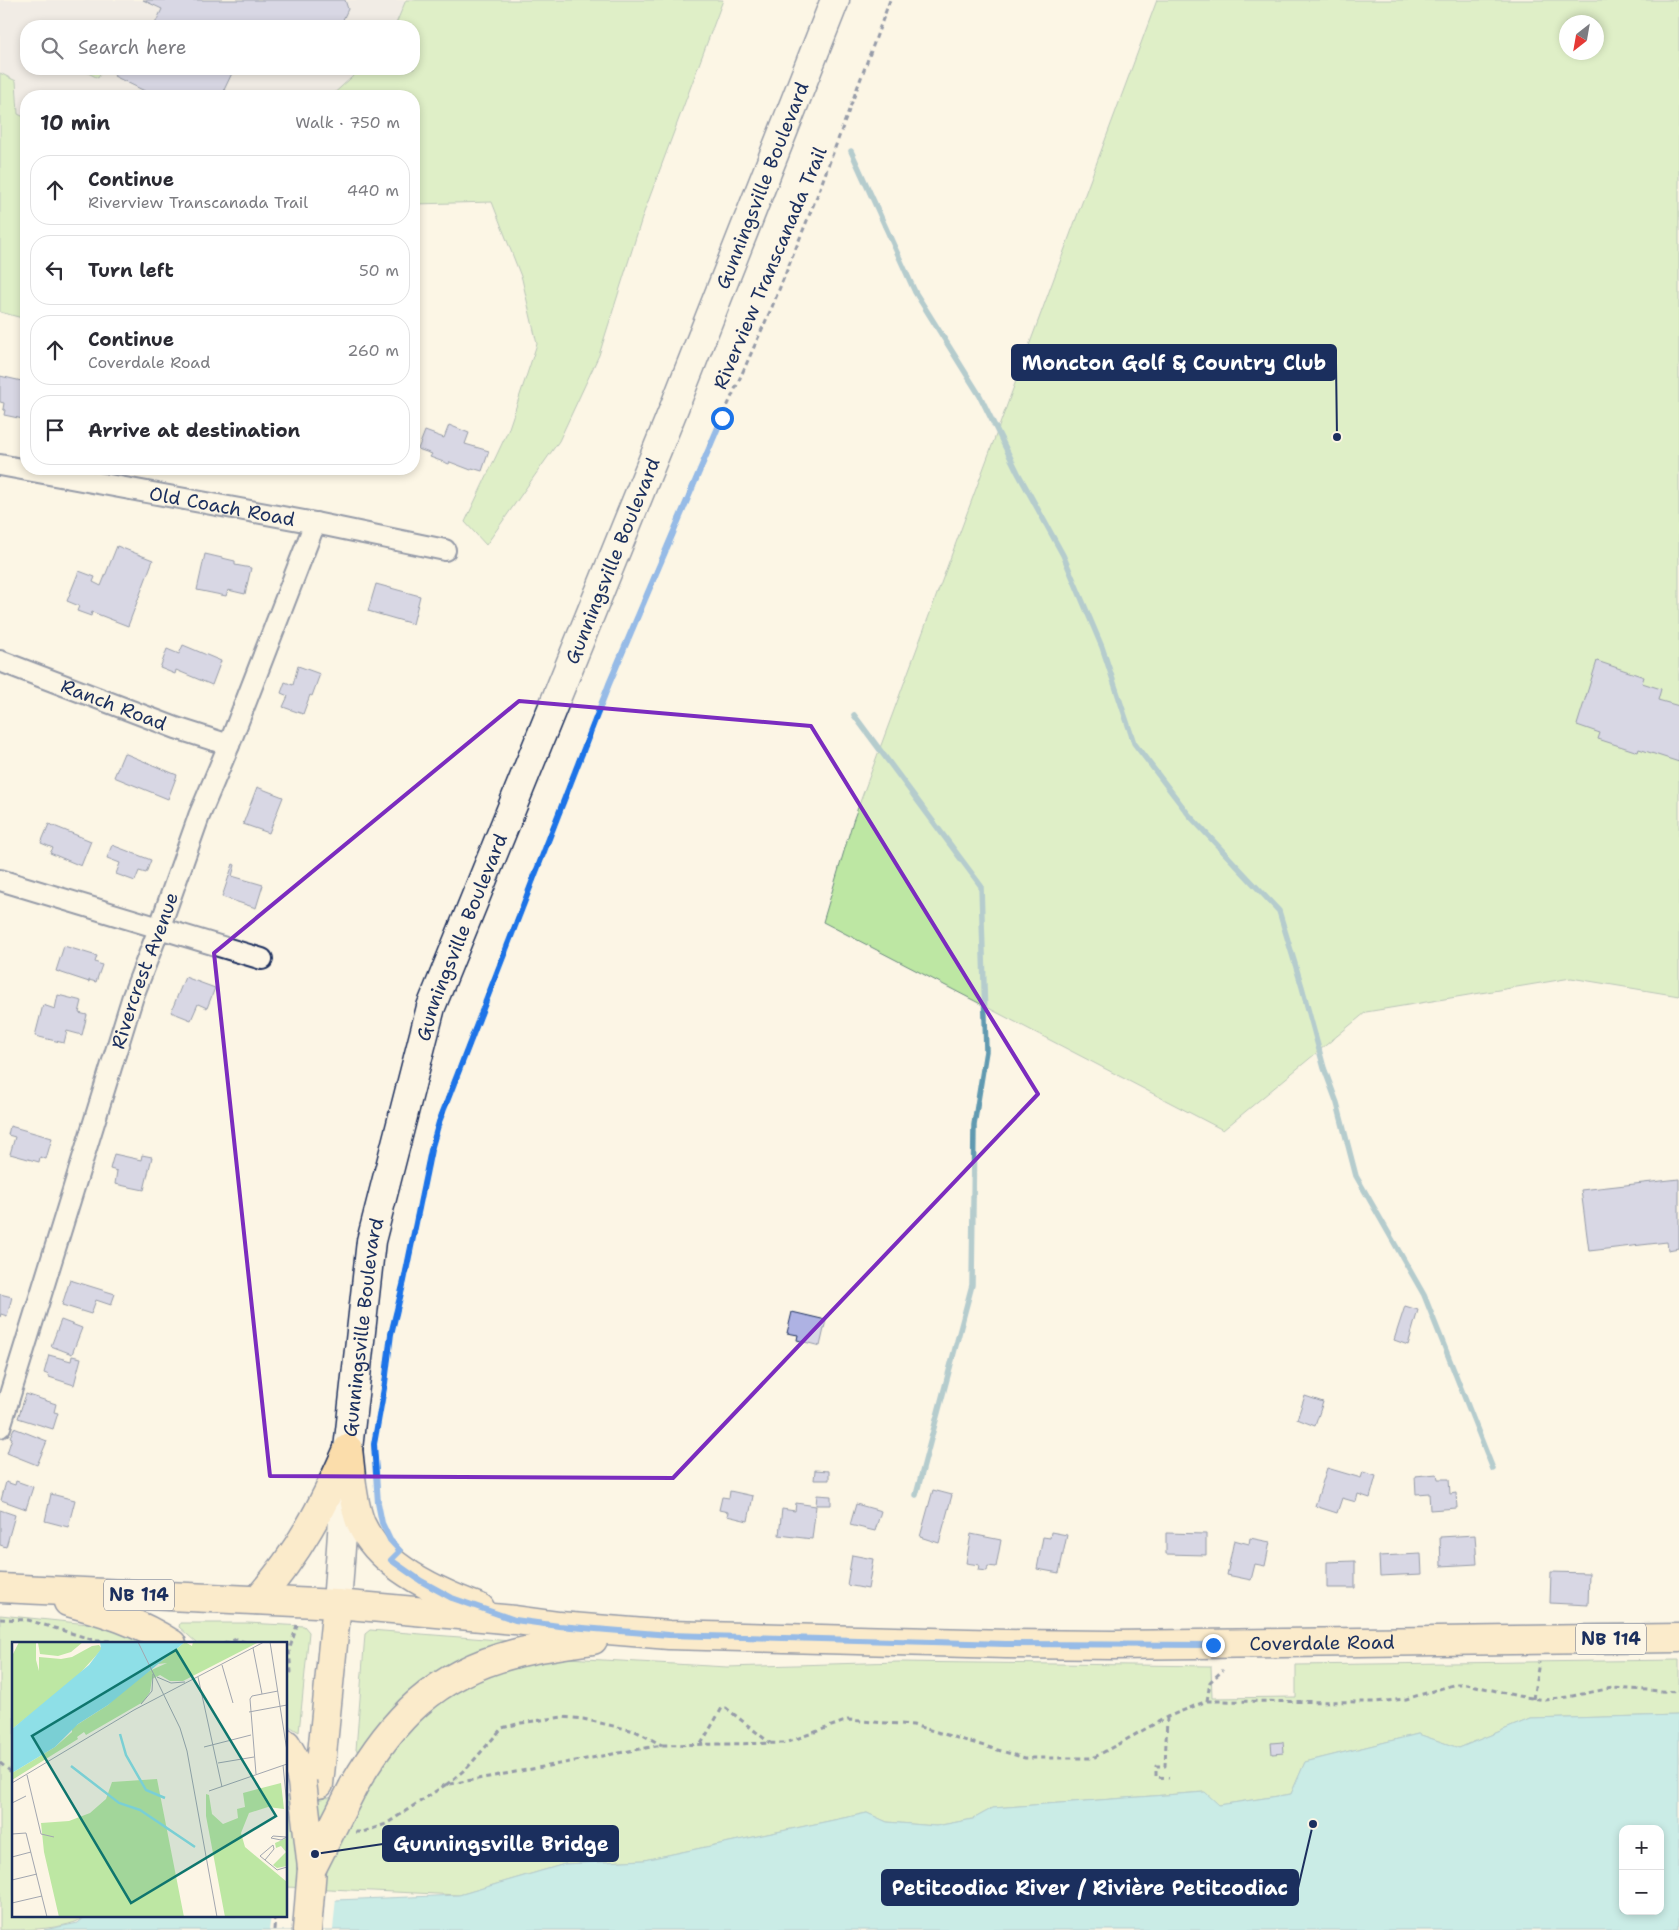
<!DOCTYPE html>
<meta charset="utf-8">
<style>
:root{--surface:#fff;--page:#f7f7f7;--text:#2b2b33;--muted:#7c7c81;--line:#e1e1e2}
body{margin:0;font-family:"Shantell Sans",sans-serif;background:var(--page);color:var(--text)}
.controls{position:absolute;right:15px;bottom:15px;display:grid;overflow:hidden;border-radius:10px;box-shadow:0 2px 8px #0003}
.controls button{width:45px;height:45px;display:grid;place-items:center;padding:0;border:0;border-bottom:1px solid var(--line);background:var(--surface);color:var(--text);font:25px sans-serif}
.compass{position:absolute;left:1559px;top:15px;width:45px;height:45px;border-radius:50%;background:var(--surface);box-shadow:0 2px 8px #0003;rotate:211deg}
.stop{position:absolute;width:15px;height:15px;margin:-11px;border:4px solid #1a73e8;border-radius:50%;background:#fff}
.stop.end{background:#1a73e8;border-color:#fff;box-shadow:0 1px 5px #0008}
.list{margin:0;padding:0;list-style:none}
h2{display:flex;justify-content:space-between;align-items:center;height:65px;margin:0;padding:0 20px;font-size:21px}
h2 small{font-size:16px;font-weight:400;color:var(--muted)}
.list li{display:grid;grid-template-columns:32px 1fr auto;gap:15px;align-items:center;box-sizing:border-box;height:70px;margin:0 10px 10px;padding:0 10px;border:1px solid var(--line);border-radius:20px}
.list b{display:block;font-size:19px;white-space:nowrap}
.list p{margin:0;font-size:16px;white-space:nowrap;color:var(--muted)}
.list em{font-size:16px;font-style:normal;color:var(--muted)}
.icon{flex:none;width:28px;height:28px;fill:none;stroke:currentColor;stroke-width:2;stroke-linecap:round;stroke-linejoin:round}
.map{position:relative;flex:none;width:1679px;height:1930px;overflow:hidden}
.search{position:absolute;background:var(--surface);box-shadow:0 2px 8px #0003;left:20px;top:20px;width:400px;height:55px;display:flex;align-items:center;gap:12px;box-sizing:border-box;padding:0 18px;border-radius:20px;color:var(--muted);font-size:19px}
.panel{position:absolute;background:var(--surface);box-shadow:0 2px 8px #0003;left:20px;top:90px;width:400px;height:385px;border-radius:20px}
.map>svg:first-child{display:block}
</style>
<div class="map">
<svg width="1679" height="1930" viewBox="0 0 1679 1930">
<rect width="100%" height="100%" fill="#fcf5e5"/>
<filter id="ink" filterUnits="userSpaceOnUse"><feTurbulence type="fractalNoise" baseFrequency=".02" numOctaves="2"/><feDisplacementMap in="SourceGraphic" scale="10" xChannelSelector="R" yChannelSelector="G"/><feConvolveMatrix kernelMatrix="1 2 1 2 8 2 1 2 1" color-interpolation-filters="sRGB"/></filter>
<g filter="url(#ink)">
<!-- built -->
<path fill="#e5e1e4" d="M0,0H406L395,26H26V69H361L331,96H26V118L18,114L16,81L0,73Z"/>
<!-- green -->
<path fill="#bde7a3" stroke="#6c8b80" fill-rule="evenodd" d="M406,0H723L643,215L599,355L559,441L486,545L465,522L508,431L537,344L522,279L492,202L414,204V96H331L361,69H414V26H395Z
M1157,0H1679V996L1571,978L1366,1012L1223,1130L823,922L853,821ZM1566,22H1596V52H1566Z
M80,69H103L98,78Z
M0,73L16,81L18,114L26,118V319L0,312Z
M0,1615L98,1625L114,1629L150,1644H14V1916H86C69,1930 23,1930 0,1930Z
M180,1623H247L304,1626L309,1632L299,1732L286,1724V1644H198L179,1627Z
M370,1630L511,1641L361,1751L356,1750L365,1634Z
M567,1658L727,1667L899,1662L1211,1666L1212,1698L1296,1697V1665L1679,1660V1715L1530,1719L1459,1748L1418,1734L1305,1762L1291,1794L1219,1805L1204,1792L993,1808L973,1819L936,1826L887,1822L867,1813L644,1860L565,1864L459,1895L286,1887V1796L360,1799L391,1749L436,1704L470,1682L521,1664Z"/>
<!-- water -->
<path fill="#8edfe7" stroke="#6099b0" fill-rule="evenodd" d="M1679,1715V1930H44L78,1923L86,1916H286V1902L459,1895L565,1864L644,1860L867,1813L887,1822L936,1826L973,1819L993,1808L1205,1792L1219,1805L1291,1794L1305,1762L1418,1734L1459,1748L1530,1719ZM1623,1829H1660V1911H1623Z"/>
<!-- pier -->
<path fill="#fcf5e5" d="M336,1897L333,1930H269L271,1916H286V1900Z"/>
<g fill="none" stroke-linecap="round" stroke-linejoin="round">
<!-- stream -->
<path stroke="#6099b0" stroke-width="5.5" d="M851,151L915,292L980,396L1018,473L1063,555L1102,647L1134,743L1189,815L1279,911L1302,987L1324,1068L1337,1103L1356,1176L1424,1295L1493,1469
M854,715L981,886L986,1051L974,1125L972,1285L916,1495"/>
</g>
<!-- building -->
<path fill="#aeb2e3" stroke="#1b2f5e" d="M143,0H345L348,9L340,26H154L162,9Z
M118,69H234L224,90L237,96H155L114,76Z
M0,376L26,382V414H24L23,419L4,415L5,410L3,409L4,403L0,402Z
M449,425L469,433L465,444L489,451L482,471L472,468L471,470L450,462L449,464L430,457L432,454L418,449L425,431L444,438Z
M117,546L153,560L128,626L92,612L91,616L77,611L79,606L67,601L79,571L95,577L93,582L101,586Z
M205,554L235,561V565L251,568L245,594L228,590L226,596L197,590Z
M376,584L420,596L413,624L368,611Z
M183,645L221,661L212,685L176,670L175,674L160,668L167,649L179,654Z
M1597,661L1644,677L1642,683L1661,689L1658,700L1679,706V762L1639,749L1638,752L1598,739L1600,733L1577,725Z
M298,666L320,674L312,696L310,695L303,714L283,707L288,696L281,693L285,682L293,685Z
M124,753L177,775L168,799L114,777Z
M257,787L283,797L269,833L243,824Z
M49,824L91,841L81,866L50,853L53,848L41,843Z
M112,845L151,860L146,873L139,871L135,881L116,874L120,863L107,858Z
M233,864L235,865L232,876L263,885L256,908L222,897Z
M64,946L97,956L95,962L102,965L96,982L89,980V982L56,971Z
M185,977L215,988L207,1008L198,1004L191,1020L171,1012Z
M58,995L82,1001L79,1013L87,1015L82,1035L67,1031L64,1043L35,1036L43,1005L55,1009Z
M10,1126L52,1138L46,1159L40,1157L39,1162L10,1154L15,1137L8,1135Z
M114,1154L141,1160L142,1155L152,1157L144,1190L115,1184L117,1171L110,1169Z
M1679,1179V1248L1668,1250L1667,1242L1589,1251L1581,1190Z
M70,1280L115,1294L111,1305L96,1300L91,1314L62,1305Z
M0,1294L12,1297L7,1316L1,1314L0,1317Z
M1405,1306L1418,1310L1408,1345L1394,1340Z
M792,1312L826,1320L820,1346L797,1340L798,1335L787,1333Z
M61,1320L82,1328L72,1354L51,1346Z
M49,1355L71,1361L72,1356L81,1358L74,1385L49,1377V1375L44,1373Z
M26,1394L56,1404L54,1412L58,1413L53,1429L18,1418Z
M1305,1396L1323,1402L1315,1426L1297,1419Z
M14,1428L47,1441L37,1465L7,1453L12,1438L10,1437Z
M1327,1468L1361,1478L1363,1472L1376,1476L1370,1498L1358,1494L1356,1502L1342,1498L1337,1513L1315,1506Z
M815,1470L829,1471V1480H814Z
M1437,1474L1438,1479H1449L1450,1494L1456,1493L1457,1508L1430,1510L1429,1493L1416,1494L1415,1476Z
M16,1481L33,1487L26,1509L1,1500L6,1482L15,1485Z
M933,1490L952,1495L939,1543L920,1537Z
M730,1491L753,1496L748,1521L727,1516L728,1512L719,1510L722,1497L729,1498Z
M51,1494L75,1500L68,1527L45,1521Z
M817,1495L831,1496V1505H816Z
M796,1503L816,1506L812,1539L779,1535L782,1509L795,1511Z
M856,1504L881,1511L875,1531L850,1525Z
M0,1510L15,1515L6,1547L0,1545Z
M1051,1532L1067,1535L1059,1573L1037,1569L1043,1537L1050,1538Z
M1166,1533L1206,1534V1555L1166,1554Z
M971,1534L1001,1540L996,1567L988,1566L987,1571L978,1570L979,1565L966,1563Z
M1475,1535L1477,1564L1441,1566L1440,1537Z
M1250,1538L1270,1542L1265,1566L1255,1564L1251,1580L1227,1575L1234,1540L1249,1544Z
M1421,1554L1422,1574L1380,1576L1379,1556Z
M852,1555L873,1559L868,1589L847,1585Z
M1355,1561V1588H1327V1562Z
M1551,1572L1589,1573L1588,1605L1550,1603Z
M1283,1742L1284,1753L1272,1754L1271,1743Z"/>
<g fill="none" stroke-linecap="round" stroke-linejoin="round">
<defs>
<g id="minor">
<path id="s1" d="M0,465L315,523L445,550"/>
<path id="s2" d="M0,661L176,728L229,745"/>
<path d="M0,880L262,959"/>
<path id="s3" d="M0,1427L133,996L159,929L199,816L229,745L315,523"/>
</g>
<g id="secondary">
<path id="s4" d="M337,1604L348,1449L371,1241L431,1007L672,413L835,0"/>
</g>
<g id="primary">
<path d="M348,1449C351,1473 352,1501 361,1524C380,1566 439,1593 480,1608"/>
<path id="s5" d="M0,1588L337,1604L515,1620L559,1626L669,1635L1006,1644L1113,1645L1679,1638"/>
<path d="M257,1600C299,1553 323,1506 348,1449"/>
<path d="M68,1602C105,1612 139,1622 172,1644"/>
<path d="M286,1744L298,1765L302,1782"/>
<path d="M319,1784L337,1604"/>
<path d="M353,1787C392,1719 435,1674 513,1654C539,1647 566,1644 593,1640"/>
<path d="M307,1930L312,1868"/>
</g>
</defs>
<!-- minor casing -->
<use href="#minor" stroke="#1b2f5e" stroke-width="24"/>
<!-- secondary casing -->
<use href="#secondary" stroke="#1b2f5e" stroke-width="31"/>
<!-- primary casing -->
<use href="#primary" stroke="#1b2f5e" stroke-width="31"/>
<!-- path -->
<path stroke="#1b2f5e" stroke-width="3" stroke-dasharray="5 4" stroke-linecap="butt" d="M375,1468L374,1444L385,1383L391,1334L404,1281L431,1150L439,1122L609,684L722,418L772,307L817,196L890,0
M0,1619L28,1620L97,1641H114
M88,1644L97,1641
M224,1644L237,1639L249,1644
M286,1681L291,1672L289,1651L297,1625
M1533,1699L1539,1662
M1207,1701L1210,1682L1223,1670
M1167,1717L1165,1766H1156V1777L1169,1778
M701,1744L722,1708H726L770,1743
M0,1763L14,1774
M446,1785L468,1767L502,1728L521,1723L562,1717L583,1719L635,1731L662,1745
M355,1832H363L386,1824L445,1785L662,1745L785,1743L848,1720L913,1725L1025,1758H1093L1167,1717L1207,1701L1376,1702L1406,1699L1456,1684H1467L1518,1696L1545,1700L1567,1697L1612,1688L1679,1692
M274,1930L275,1916"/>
<!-- minor -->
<use href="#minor" stroke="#fcf5e5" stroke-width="20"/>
<!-- secondary -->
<use href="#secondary" stroke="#fcf5e5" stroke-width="28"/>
<!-- primary -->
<use href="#primary" stroke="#fbddab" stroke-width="28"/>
<defs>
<path id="primary-bridge" d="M302,1782L312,1868
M312,1868L353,1787"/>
</defs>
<!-- primary-bridge casing -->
<use href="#primary-bridge" stroke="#1b2f5e" stroke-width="31" stroke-linecap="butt"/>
<!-- primary-bridge -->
<use href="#primary-bridge" stroke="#fbddab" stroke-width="28"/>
</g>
</g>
<g fill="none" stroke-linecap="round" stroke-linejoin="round" filter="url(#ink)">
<!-- route -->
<path stroke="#1a73e8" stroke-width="6" d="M722,418L609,684L439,1122L431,1150L404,1281L391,1334L385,1383L374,1444L378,1503L382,1523L390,1540L400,1551L391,1560L421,1581L452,1598L515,1620L559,1626L669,1635L1006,1644L1213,1645"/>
</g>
<!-- marked area -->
<path d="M0 0H1679V1930H0ZM519,701L811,726L1038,1094L673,1478L270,1476L214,953Z" fill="#fcf5e5" fill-opacity=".55" fill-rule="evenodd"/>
<path fill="none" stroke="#7b2cbf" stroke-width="4" stroke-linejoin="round" d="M519,701L811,726L1038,1094L673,1478L270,1476L214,953Z"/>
<g text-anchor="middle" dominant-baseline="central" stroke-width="4" stroke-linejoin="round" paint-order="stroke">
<!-- shield labels -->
<g fill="#fcf5e5" stroke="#5e6a86" stroke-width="1">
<rect x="104" y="1579.5" width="70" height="31" rx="4"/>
<rect x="1576" y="1623.5" width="70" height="31" rx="4"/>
</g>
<g font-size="18" font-weight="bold" fill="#1b2f5e">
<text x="139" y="1595">NB 114</text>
<text x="1611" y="1639">NB 114</text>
</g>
<!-- street labels -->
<g font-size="19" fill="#1b2f5e" stroke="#fcf5e5">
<text stroke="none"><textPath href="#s4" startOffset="1492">Gunningsville Boulevard</textPath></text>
<text transform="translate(770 268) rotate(-67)">Riverview Transcanada Trail</text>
<text stroke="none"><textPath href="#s1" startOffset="226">Old Coach Road</textPath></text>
<text stroke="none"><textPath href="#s4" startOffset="1088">Gunningsville Boulevard</textPath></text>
<text stroke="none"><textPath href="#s2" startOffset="122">Ranch Road</textPath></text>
<text stroke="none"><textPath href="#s4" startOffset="682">Gunningsville Boulevard</textPath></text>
<text stroke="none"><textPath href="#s3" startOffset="479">Rivercrest Avenue</textPath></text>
<text stroke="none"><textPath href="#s4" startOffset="278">Gunningsville Boulevard</textPath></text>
<text stroke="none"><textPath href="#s5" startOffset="1324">Coverdale Road</textPath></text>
</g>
</g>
<!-- overview -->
<g transform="translate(12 1642)">
<rect width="275" height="275" fill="#fcf5e5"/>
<path d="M7,0H24V18L27,29V15L49,17L60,15L80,4L87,3L90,7L61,39L0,87V14ZM71,0L59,10L46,14L28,12L26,1ZM173,0L180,4L181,0H247L171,39H158L148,33L140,37L138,50L131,60L74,93L72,90L65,95L66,97L0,138V131L43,105L60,90V86L96,63L126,34L155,21L146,22ZM145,137L172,275H47L32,210L29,181L57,179L78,171L94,157L100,140ZM269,141L272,167L256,165L237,171L229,191L233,205L275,240V275H213L194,174V152L197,153L200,172L211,182L226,176L225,167L233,165L231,151ZM275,196V224L265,226L261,223L274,210L269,204L264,206L263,201Z" fill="#bde7a3"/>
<path d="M88,0H173L96,63L66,82L43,105L0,131V87L77,23L89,7Z" fill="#8edfe7"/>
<path fill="none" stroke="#8edfe7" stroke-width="2.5" d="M108,92L114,113L134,148L153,156M59,124L107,161L128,168L183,205"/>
<path fill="none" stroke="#a2a6af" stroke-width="1" d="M126,0L168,86L175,109L205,275M258,0L275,109M241,6L250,52M210,23L221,61M145,35L159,41L173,40M186,35L210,145M129,62L140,49L141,32M237,70L275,63M192,105L239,93M206,121L242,115M271,123L275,164M244,132L238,57L240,54L266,49M15,133L29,192L42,195M0,141L122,68L252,0M197,149L275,122M0,161L14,154M0,192L14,191L35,275M274,195L261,194L259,196L269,198L275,195M0,215L19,210M253,218L262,207L261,203L248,214L253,218L264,227L265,228L275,225M0,238L25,232M0,261L30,254"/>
<path fill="#0f766e" fill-opacity="0.15" stroke="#0f766e" stroke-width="2.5" d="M164,8L264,174L119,261L20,94Z"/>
<rect width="275" height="275" fill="none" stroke="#1b2f5e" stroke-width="2.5"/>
</g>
<!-- callouts -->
<path fill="none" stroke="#1b2f5e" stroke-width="2" d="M1337 437L1336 363M315 1854L383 1844M1313 1824L1298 1888"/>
<g fill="#1b2f5e" stroke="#fcf5e5" stroke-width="2">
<circle cx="1337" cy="437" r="5"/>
<circle cx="315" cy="1854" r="5"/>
<circle cx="1313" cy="1824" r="5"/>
</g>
<g fill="#1b2f5e" stroke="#1b2f5e" stroke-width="2">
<rect x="1012" y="345" width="324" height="35" rx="5"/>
<rect x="383" y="1826" width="235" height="35" rx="5"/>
<rect x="882" y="1870" width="416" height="35" rx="5"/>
</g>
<g font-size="20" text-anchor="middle" font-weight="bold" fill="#fff">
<text x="1174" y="370">Moncton Golf &amp; Country Club</text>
<text x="501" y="1851">Gunningsville Bridge</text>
<text x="1090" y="1895">Petitcodiac River / Rivière Petitcodiac</text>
</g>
</svg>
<div class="controls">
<button>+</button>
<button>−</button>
</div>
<svg class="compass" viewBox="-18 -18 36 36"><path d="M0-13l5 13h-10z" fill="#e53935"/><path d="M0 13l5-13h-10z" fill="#7c7c81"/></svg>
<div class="stop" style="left:722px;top:418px"></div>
<div class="stop end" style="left:1213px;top:1645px"></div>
<div class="search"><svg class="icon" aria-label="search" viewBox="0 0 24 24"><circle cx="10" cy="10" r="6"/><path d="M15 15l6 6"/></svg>Search here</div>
<section class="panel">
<h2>10 min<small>Walk · 750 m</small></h2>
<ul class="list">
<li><svg class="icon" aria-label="ahead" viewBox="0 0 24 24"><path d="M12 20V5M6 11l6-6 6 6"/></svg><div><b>Continue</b><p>Riverview Transcanada Trail</p></div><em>440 m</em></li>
<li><svg class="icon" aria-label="left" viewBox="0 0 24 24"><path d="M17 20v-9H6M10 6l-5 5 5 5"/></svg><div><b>Turn left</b></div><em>50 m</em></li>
<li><svg class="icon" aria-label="ahead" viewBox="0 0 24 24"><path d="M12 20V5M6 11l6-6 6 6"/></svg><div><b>Continue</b><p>Coverdale Road</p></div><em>260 m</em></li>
<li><svg class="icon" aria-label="arrive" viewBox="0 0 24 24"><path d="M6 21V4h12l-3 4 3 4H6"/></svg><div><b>Arrive at destination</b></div></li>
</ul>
</section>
</div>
